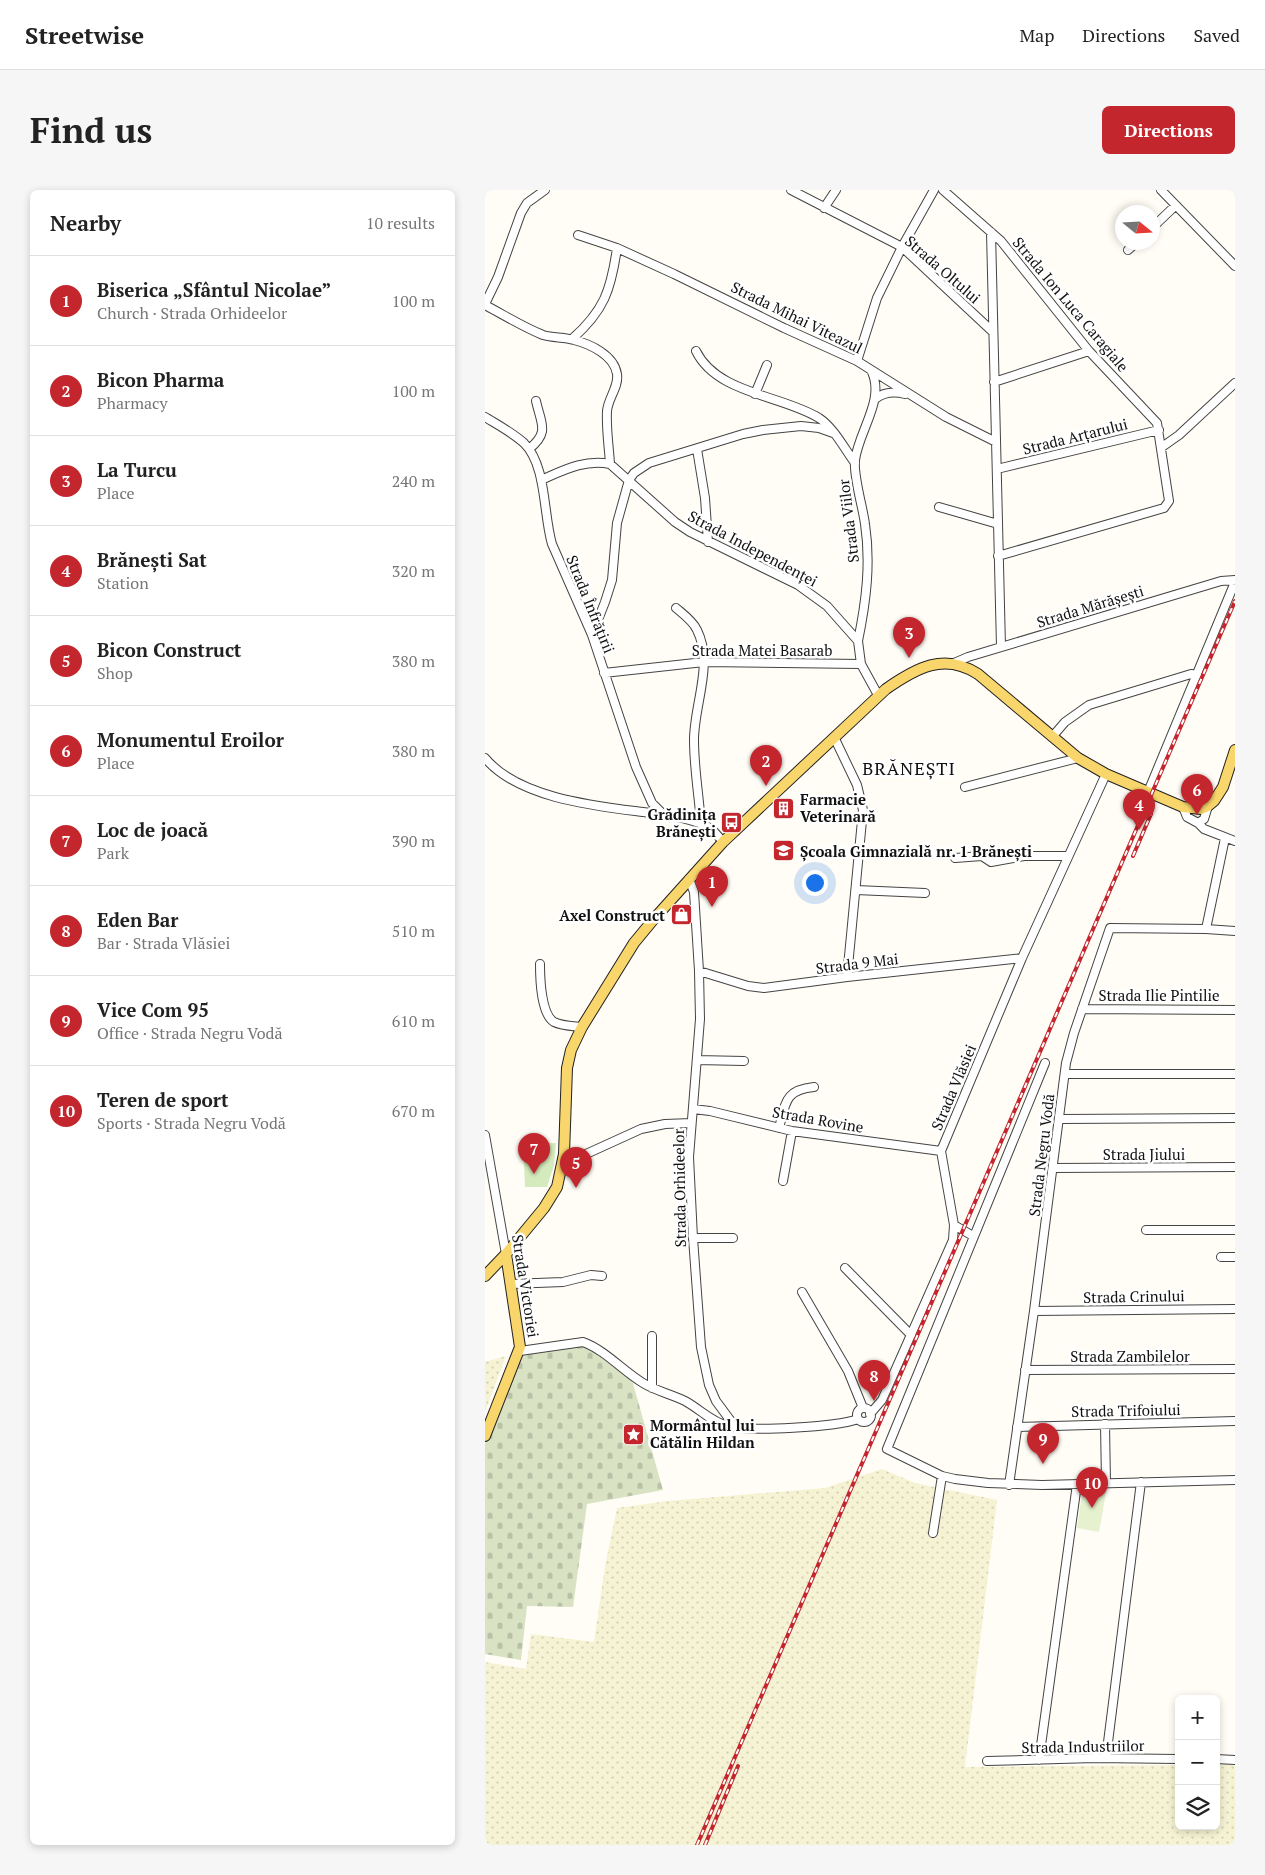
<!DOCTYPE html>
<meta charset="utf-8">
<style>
:root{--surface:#fff;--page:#f6f6f6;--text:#222;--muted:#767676;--line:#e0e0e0;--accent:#c4262e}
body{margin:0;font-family:"PT Serif",serif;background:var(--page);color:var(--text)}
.controls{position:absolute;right:15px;bottom:15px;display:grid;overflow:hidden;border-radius:8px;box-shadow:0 2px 8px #0003}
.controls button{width:45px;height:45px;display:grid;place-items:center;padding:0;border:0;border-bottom:1px solid var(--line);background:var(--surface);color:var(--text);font:25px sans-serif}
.compass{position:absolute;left:630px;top:15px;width:45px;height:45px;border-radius:50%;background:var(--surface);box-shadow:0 2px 8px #0003;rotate:108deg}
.you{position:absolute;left:329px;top:692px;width:18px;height:18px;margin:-12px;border:4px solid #fff;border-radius:50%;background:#1a73e8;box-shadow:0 0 0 8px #1a73e833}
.badge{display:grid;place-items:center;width:32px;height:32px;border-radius:50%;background:var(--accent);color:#fff;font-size:16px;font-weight:700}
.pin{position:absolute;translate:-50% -41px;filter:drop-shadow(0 1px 2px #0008)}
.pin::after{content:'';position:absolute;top:26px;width:18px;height:15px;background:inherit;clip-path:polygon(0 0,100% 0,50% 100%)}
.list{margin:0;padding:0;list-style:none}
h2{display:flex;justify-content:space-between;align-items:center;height:65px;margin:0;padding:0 20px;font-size:21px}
h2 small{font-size:16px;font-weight:400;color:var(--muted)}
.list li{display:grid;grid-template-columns:32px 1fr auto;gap:15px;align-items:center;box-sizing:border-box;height:90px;padding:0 20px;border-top:1px solid var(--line)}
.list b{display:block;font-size:19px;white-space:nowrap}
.list p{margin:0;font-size:16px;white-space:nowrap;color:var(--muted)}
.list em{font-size:16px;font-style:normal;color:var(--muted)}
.icon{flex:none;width:28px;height:28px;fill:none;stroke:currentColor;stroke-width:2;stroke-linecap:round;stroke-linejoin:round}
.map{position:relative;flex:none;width:750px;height:1655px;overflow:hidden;border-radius:8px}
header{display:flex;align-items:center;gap:30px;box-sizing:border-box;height:70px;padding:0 25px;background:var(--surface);border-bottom:1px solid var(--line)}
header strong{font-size:24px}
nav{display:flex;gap:28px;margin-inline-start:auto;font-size:18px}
.intro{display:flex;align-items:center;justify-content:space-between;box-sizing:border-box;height:120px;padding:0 30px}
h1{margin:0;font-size:35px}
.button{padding:12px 22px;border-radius:8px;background:var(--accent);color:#fff;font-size:18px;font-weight:700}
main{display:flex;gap:30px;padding:0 30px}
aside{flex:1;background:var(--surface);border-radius:8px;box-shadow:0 2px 8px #0003}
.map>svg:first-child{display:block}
</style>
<header>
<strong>Streetwise</strong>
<nav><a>Map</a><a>Directions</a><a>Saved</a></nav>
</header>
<div class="intro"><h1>Find us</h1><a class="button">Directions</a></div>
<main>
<aside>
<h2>Nearby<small>10 results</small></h2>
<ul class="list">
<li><span class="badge">1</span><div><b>Biserica „Sfântul Nicolae”</b><p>Church · Strada Orhideelor</p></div><em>100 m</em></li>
<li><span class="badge">2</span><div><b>Bicon Pharma</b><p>Pharmacy</p></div><em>100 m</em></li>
<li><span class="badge">3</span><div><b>La Turcu</b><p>Place</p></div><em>240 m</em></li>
<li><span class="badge">4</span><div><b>Brănești Sat</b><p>Station</p></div><em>320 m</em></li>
<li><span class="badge">5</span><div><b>Bicon Construct</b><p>Shop</p></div><em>380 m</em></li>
<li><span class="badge">6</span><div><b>Monumentul Eroilor</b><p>Place</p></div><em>380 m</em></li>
<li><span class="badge">7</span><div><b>Loc de joacă</b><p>Park</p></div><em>390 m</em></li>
<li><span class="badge">8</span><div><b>Eden Bar</b><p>Bar · Strada Vlăsiei</p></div><em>510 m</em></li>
<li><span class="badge">9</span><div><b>Vice Com 95</b><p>Office · Strada Negru Vodă</p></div><em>610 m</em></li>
<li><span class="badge">10</span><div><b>Teren de sport</b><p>Sports · Strada Negru Vodă</p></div><em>670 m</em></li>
</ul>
</aside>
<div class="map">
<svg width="750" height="1655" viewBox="0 0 750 1655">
<defs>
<pattern id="farmland-dots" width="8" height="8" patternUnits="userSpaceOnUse" patternTransform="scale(1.25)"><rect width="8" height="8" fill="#f6f3d4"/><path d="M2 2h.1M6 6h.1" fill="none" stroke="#d2cfb5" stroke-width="1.8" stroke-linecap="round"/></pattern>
<pattern id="cemetery-stones" width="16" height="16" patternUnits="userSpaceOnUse" patternTransform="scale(1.25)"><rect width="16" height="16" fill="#d9e3c4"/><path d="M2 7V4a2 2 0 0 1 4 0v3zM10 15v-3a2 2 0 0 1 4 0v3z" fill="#b9c2a7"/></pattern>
</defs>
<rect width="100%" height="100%" fill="#fffdf5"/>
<!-- farmland -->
<path fill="url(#farmland-dots)" d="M21,1166L0,1222V1172Z
M397,1279L430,1293L512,1310L480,1577L694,1575V1636H731V1574H750V1655H0V1472L41,1479L46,1444L109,1452L120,1376L132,1318L183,1311L340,1298Z"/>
<!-- cemetery -->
<path fill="url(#cemetery-stones)" d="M85,1152L102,1157L147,1190L178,1300L102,1314L88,1417L42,1416L36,1470L0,1464V1254L36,1161Z"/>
<!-- park -->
<path fill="#d5ebbd" d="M38,953H71L69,975L62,997H40Z"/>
<!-- pitch -->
<path fill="#e6f2cf" d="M598,1297H622L614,1342L592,1338Z"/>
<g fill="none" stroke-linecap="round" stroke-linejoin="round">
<defs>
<path id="minor" d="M306,0L417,57L508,142
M458,0L516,51L604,161L672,233L684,311L679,318L513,366
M676,0L750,76
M339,18L351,0
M668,37L690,16
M506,42L516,457
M93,45L132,58L189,84L299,138L372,171L461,227L511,252
M643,60L652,52
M0,114L13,87L36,23L42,13L60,0
M0,115C19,125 38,137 58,145C68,148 79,147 89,150C105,154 129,165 132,184C134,197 123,208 122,221C121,238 124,257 125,274
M87,149C119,121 126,100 132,58
M211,161C232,204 297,205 334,228C349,238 359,258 370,273
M372,171L392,108L417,57L449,0
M509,192L604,161
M270,204L282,175
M390,209C399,202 408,201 420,204
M0,227C13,235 28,243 39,253C62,276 58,324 67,354L107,445L151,577L167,613L178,624
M677,257L694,245L750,193
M44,259C65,242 56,234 51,211
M212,259L220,308L223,352
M512,279L674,240
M56,290C79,280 100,269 125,274L190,332L205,342L313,395L342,416L373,451L376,474L393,505
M454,317L513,334
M191,418C198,424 208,431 212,440C229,474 209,514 209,550C209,578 214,606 216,634
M107,445L120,412L127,390L132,333L144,290L149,283L164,273L258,244L278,240L316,236L334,238L348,243
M373,451C381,412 386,374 380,334C378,318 368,285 370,270C374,240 401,209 386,180
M469,473L483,467L736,391L750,390
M119,483L219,472L376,474
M349,547L372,595L378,620L362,787
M567,547L580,532L604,515L706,484L712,485
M0,568C33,608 110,616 158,622C177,624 208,628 225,638C230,642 234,647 238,652
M480,597L593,568
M663,602L750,392
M698,617L702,627L713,633
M713,633L719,639L750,651
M713,633L719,629L723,616
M470,668L497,666L506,672L539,666H583
M204,689L209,702L214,781L215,829L204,967L208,1048L216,1157L224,1195L231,1211L251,1238
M371,700L440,703
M721,739L740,648
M55,774C55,788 56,824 69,832C77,836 88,836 97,837
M214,781L263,796L279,798L362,787L537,768
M597,819L750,820
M212,870L259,871
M560,873L402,1259L457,1286L470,1289L503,1293L557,1295L750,1290
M580,884H750
M208,919L225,921L307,941L456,961
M575,929L750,928
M294,938C301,913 299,900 329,897
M0,945L21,1064
M77,975L156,939L180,934L206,933
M568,978L750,977
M298,991L307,941
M469,1035L488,1046
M661,1040H750
M208,1048H248
M736,1067H750
M360,1078L426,1145
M25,1094L78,1092L106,1085L117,1086
M317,1102L363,1181L378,1218
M549,1121L750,1119
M35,1161L98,1152C120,1160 138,1181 158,1193C171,1201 186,1204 200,1211C215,1219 226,1232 243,1236C265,1242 351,1237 373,1229
M540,1180L750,1179
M167,1198V1146
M372 1225a7 7 0 1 1 14 0a7 7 0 1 1-14 0Z
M385,1224L397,1210L468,1050L469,1035L456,961L537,768L621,584
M620,1234L621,1293
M532,1237L750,1231
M524,1295L549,1121L581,873L589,843L625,738L721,739L750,741
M448,1343L457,1286
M621,1568L656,1292
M731,1569L750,1570
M554,1570L592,1294
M502,1571L609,1568L694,1569"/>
<path id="major" d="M0,1086L21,1064L59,1018L72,997L79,964L82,878L86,860L97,837L149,753L168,730L238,652L401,499C431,478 459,462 493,484L593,568L621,584L698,617L716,619L723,616L729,611L738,597L750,560
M0,1246L35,1157L21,1064"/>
</defs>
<!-- minor casing -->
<use href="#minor" stroke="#444" stroke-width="10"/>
<!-- major casing -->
<use href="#major" stroke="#222" stroke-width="12"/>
<!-- minor -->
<use href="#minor" stroke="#fff" stroke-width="8"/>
<!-- major -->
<use href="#major" stroke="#f9d66b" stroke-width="10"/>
<defs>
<path id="rail" d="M648,666L666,624
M212,1655L750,411
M220,1655L253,1576"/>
</defs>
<!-- rail casing -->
<use href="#rail" stroke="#c4262e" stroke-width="4"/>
<!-- rail -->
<use href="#rail" stroke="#fff" stroke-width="2" stroke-dasharray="5.5" stroke-linecap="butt"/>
</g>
<!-- icons -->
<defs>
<symbol id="building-square" viewBox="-11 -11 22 22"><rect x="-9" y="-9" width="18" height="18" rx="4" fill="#c4262e" stroke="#fff"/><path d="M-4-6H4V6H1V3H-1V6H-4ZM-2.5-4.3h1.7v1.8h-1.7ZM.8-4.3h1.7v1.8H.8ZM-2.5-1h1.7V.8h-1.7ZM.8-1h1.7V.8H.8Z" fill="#fff"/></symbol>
<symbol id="bus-square" viewBox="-11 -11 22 22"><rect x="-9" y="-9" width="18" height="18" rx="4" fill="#c4262e" stroke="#fff"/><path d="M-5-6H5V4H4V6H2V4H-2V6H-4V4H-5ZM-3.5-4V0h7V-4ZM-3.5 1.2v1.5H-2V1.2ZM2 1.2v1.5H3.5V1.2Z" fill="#fff"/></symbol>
<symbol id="school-square" viewBox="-11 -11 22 22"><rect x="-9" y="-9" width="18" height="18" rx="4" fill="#c4262e" stroke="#fff"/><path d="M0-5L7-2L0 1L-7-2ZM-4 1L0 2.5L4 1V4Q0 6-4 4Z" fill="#fff"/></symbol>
<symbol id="shop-square" viewBox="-11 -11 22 22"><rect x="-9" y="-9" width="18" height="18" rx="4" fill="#c4262e" stroke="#fff"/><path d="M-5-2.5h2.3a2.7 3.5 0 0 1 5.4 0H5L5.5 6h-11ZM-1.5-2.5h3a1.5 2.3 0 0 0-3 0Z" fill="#fff"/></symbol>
<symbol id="sight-square" viewBox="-11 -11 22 22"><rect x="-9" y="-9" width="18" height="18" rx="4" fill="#c4262e" stroke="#fff"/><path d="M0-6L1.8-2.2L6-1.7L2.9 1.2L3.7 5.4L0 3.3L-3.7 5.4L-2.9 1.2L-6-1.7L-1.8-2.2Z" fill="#fff"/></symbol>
</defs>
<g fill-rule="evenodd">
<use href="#building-square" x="286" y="606" width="25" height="25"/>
<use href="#bus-square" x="234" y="620" width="25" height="25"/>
<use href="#school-square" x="286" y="648" width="25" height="25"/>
<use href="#shop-square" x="184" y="712" width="25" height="25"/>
<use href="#sight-square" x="136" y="1232" width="25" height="25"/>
</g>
<g text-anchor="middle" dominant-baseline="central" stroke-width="5" stroke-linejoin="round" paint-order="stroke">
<!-- street labels -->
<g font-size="15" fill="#111" stroke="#fff">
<text transform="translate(458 79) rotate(41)">Strada Oltului</text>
<text transform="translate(586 114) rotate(50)">Strada Ion Luca Caragiale</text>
<text transform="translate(312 127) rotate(26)">Strada Mihai Viteazul</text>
<text transform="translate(590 246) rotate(-14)">Strada Arțarului</text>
<text transform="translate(363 331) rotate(-97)">Strada Viilor</text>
<text transform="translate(268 358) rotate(28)">Strada Independenței</text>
<text transform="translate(106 414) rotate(68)">Strada Înfrățirii</text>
<text transform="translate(605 416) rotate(-17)">Strada Mărășești</text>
<text x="277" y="460">Strada Matei Basarab</text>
<text transform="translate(372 773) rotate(-7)">Strada 9 Mai</text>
<text x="674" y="805">Strada Ilie Pintilie</text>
<text transform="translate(468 897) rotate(-67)">Strada Vlăsiei</text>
<text transform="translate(333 929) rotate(10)">Strada Rovine</text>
<text x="659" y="964">Strada Jiului</text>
<text transform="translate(556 965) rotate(-83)">Strada Negru Vodă</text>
<text transform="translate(194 998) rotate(-91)">Strada Orhideelor</text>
<text transform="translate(41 1096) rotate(81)">Strada Victoriei</text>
<text transform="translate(649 1106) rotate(-1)">Strada Crinului</text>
<text x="645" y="1166">Strada Zambilelor</text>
<text transform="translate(641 1220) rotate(-1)">Strada Trifoiului</text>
<text transform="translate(598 1556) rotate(-1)">Strada Industriilor</text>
</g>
<!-- poi labels -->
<g font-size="15" font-weight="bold" fill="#111" stroke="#fff" text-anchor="start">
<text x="315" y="609">Farmacie<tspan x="315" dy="17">Veterinară</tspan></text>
<text x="231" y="624" text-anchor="end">Grădinița<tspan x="231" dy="17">Brănești</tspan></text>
<text x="315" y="661">Școala Gimnazială nr. 1 Brănești</text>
<text x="180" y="725" text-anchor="end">Axel Construct</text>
<text x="165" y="1235">Mormântul lui<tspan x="165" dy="17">Cătălin Hildan</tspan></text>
</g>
<!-- quarter labels -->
<g font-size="18" letter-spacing="1" fill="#111" stroke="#fff">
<text x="424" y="578">BRĂNEȘTI</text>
</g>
</g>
</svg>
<div class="controls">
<button>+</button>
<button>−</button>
<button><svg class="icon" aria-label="layers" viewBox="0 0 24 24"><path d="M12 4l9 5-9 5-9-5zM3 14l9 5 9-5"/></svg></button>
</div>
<svg class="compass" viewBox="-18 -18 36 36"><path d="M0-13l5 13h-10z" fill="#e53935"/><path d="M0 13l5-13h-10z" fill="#767676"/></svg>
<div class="you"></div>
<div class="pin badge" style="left:227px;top:717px">1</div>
<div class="pin badge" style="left:281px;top:596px">2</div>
<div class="pin badge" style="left:424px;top:468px">3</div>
<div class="pin badge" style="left:654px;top:640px">4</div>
<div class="pin badge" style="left:91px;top:998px">5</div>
<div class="pin badge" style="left:712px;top:625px">6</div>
<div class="pin badge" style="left:49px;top:984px">7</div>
<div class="pin badge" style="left:389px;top:1211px">8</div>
<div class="pin badge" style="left:558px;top:1274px">9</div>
<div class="pin badge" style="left:607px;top:1318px">10</div>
</div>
</main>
